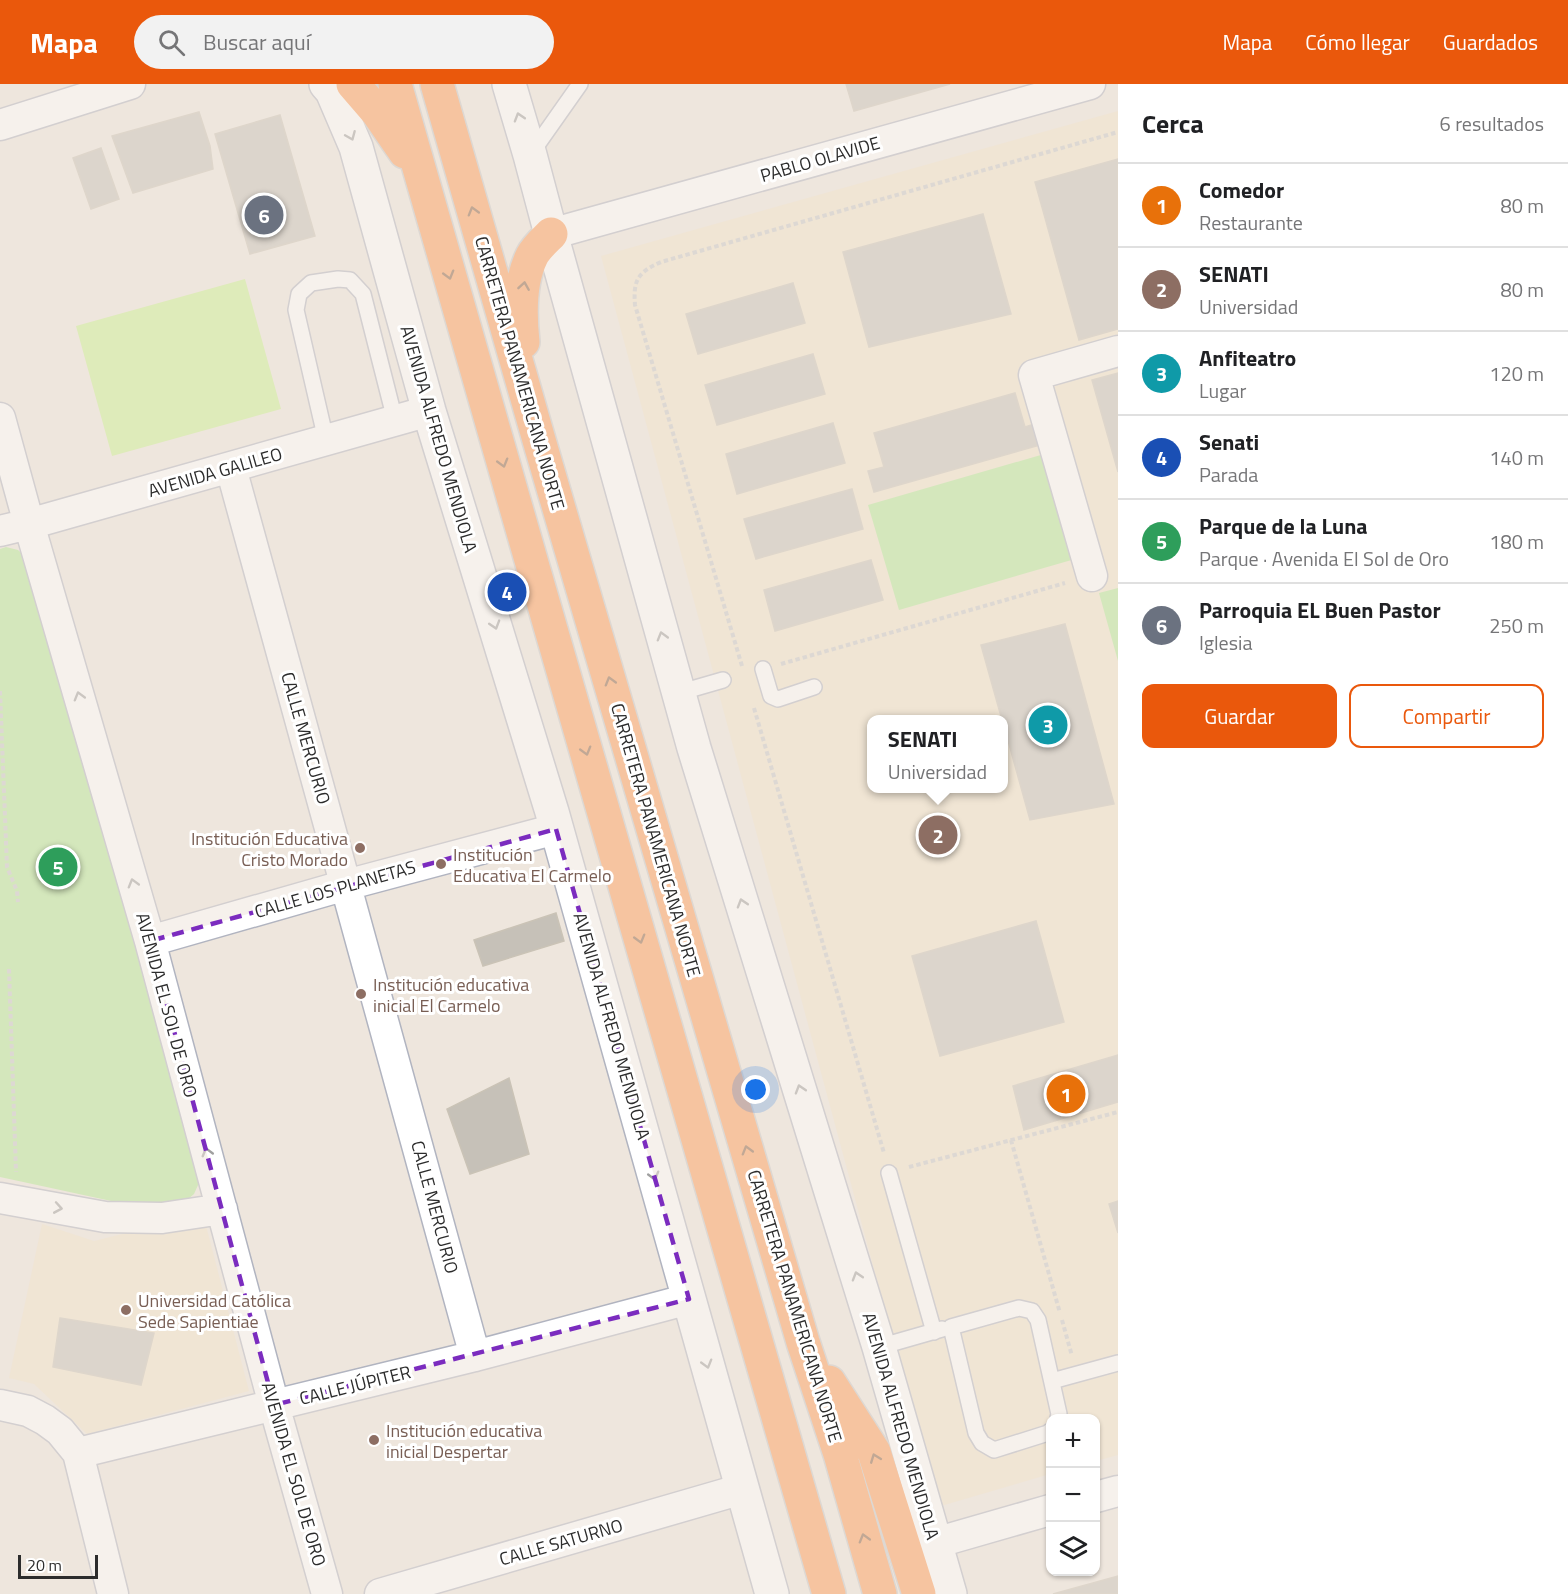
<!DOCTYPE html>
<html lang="es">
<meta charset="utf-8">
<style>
:root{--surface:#fff;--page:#f2f2f2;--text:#202124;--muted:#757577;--line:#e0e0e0;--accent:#ea580c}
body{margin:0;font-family:"Titillium Web",sans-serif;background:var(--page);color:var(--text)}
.controls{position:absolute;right:18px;bottom:18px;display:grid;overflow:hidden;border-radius:12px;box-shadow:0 2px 4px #0004}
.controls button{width:54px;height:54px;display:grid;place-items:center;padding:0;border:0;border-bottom:2px solid var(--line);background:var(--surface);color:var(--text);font:30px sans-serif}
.scale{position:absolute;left:18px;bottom:15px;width:80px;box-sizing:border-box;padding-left:6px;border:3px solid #2c2c2c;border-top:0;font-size:16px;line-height:21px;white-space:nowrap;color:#2c2c2c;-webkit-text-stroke:4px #fff;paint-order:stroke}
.you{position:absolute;left:756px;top:1006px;width:21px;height:21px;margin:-15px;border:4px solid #fff;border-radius:50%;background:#1a73e8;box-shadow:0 0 0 9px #1a73e833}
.badge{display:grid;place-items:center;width:39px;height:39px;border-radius:50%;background:var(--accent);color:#fff;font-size:20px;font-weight:700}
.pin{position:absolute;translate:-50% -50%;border:3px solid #fff;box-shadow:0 2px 6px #0006}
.popup{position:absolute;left:867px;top:631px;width:141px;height:78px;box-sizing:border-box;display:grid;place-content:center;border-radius:12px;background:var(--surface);filter:drop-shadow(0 2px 4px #0005);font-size:20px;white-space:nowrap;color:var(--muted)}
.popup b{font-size:22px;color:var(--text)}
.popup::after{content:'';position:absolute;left:50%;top:100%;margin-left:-12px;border:12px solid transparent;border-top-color:var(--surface)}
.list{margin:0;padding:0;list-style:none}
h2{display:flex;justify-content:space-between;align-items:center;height:78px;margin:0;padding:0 24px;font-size:26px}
h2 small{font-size:20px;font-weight:400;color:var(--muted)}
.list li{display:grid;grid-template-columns:39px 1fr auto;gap:18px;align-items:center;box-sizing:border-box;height:84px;padding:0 24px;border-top:2px solid var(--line)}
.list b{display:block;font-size:22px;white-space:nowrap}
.list p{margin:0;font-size:20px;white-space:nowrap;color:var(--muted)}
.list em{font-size:20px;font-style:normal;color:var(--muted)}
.actions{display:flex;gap:12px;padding:18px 24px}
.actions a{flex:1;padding:14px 0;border:2px solid var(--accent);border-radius:12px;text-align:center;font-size:21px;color:var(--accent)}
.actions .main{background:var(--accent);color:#fff}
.icon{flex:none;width:33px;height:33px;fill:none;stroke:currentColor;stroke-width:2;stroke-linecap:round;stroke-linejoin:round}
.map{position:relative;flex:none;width:1118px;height:1510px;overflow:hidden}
header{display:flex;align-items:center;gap:36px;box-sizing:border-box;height:84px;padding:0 30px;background:var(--accent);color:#fff}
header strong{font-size:28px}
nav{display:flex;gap:33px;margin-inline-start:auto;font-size:21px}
.search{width:420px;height:54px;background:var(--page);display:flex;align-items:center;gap:15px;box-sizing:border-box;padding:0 21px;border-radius:33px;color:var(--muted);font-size:22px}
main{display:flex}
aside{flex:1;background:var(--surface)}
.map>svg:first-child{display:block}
</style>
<header>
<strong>Mapa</strong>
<div class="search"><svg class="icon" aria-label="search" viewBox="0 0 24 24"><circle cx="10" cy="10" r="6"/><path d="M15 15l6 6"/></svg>Buscar aquí</div>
<nav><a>Mapa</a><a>Cómo llegar</a><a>Guardados</a></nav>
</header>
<main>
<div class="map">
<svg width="1118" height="1510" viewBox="0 0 1118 1510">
<rect width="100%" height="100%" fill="#eee6dd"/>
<!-- education -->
<path fill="#f1e4cb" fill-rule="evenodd" d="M1118,27V1371L1096,1377V1334H1050V1390L941,1422L913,1330L601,172ZM872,636H1004V704H872Z
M203,1130L249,1307L87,1350L34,1300L9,1294L42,1140L94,1157Z"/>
<!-- green -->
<path fill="#b4e995" d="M1051,368L1082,473L899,526L868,421Z
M6,463L18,466L29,476L203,1090L194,1110L180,1122L139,1123L0,1093V465Z
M1118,504V577L1099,509Z"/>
<!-- pitch -->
<path fill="#caf190" d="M245,195L281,325L112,372L76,242Z"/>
<!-- building -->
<path fill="#c6c1b8" stroke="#cac3b6" stroke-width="1.5" d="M846,0H950L854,27Z
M199,28L210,62L213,85L133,109L112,52Z
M280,31L315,152L250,170L215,50Z
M101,64L119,115L91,125L73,74Z
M1118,75V245L1079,256L1035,98Z
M983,130L1011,230L869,263L843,168Z
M793,199L805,239L698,270L686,230Z
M813,270L825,310L717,341L705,301Z
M1118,289V388L1092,296Z
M1015,309L1025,343L1041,338L1047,359L874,408L868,387L884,383L874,349Z
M833,339L845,379L737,410L726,370Z
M852,405L863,445L756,475L744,435Z
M871,476L883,516L775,547L764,506Z
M1065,540L1114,720L1030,736L1004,642V636H1002L981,561Z
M556,829L564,857L483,882L474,856Z
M1036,837L1064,938L940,972L912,872Z
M1118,971V1018L1024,1046L1013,1002Z
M509,994L529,1070L470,1090L447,1025Z
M1118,1117V1149L1109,1120Z
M60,1234L154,1249L141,1301L53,1283Z
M1118,1492V1510H1053Z"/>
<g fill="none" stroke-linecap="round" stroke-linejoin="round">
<defs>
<path id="lane" d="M530,71L580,0
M326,356L296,226L299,210L311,199L338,195L350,196L363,210L395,336
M763,585L771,612L778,615L814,603
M678,609L723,596
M889,1089L934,1248
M879,1263L942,1245
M1052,1297L1118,1279
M1050,1347L1048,1349L994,1366L982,1359L976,1349L951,1243L1019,1224L1032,1227L1038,1236L1059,1330L1058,1334"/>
<path id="street" d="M0,41L130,0
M551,150L1090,0
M0,334L29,440L150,857L274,1321L327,1510
M231,384L475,1272
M0,447L29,440L429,327
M1092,492L1034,291L1118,267
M150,857L346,801L556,745
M0,1114L105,1133L162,1134L222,1125
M0,1321L28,1327L45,1336L60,1347L78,1369L113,1510
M78,1369L475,1272L689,1215
M1096,1413L1118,1407
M935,1459L1050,1426
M380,1510L742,1405"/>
<path id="secondary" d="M326,0L332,7L356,63L429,327L552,728L772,1510
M509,0L530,71L551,150L694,664L879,1263L950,1510"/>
<path id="highway" d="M353,0L378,29L405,68
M395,0L535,490L829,1510
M437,0L541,363L803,1258L840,1370L880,1510
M523,258C520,230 519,198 532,172C536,164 544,157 551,150
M829,1298L874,1368L919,1510"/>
</defs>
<!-- lane casing -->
<use href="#lane" stroke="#b1b4c0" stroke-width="18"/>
<!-- street casing -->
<use href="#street" stroke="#b1b4c0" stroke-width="33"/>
<!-- secondary casing -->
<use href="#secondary" stroke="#b1b4c0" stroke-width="36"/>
<!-- highway casing -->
<use href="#highway" stroke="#c8c8c8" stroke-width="36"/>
<!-- path -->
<path stroke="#c8c8c8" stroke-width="4" stroke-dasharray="4.5 3" stroke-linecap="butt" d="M781,580L1065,499
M742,582L635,221C633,196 638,188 661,178L1118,48
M0,607L7,783L17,807L18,818
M754,624L884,1069
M9,885L16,1088
M1011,1056L1060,1229
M909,1083L1118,1028
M1062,1236L1072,1272"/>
<!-- lane -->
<use href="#lane" stroke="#fff" stroke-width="15"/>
<!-- street -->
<use href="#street" stroke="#fff" stroke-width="30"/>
<!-- secondary -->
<use href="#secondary" stroke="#fff" stroke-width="33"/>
<!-- highway -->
<use href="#highway" stroke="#ff9c57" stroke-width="33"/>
</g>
<!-- one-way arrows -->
<defs><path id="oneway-chevron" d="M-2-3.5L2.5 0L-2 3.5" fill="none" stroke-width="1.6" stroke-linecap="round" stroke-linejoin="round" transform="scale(1.5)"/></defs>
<g stroke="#a0a0a0">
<use href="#oneway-chevron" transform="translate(519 33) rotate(-107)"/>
<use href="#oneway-chevron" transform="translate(351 52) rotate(67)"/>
<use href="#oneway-chevron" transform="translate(495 541) rotate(73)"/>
<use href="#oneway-chevron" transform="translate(662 552) rotate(-106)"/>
<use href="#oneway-chevron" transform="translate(79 612) rotate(-106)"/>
<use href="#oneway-chevron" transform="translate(133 799) rotate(-106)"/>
<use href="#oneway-chevron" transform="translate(742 819) rotate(-107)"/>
<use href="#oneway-chevron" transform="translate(800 1005) rotate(-107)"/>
<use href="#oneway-chevron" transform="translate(207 1068) rotate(-105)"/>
<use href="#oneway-chevron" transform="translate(654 1092) rotate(74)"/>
<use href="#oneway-chevron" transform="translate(58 1124) rotate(10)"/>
<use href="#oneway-chevron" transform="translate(857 1192) rotate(-107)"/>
<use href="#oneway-chevron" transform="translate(707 1280) rotate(74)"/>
</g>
<g stroke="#8b5e3f">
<use href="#oneway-chevron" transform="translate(473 127) rotate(-106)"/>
<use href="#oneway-chevron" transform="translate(449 191) rotate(74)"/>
<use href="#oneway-chevron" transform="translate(524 202) rotate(-81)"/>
<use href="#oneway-chevron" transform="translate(503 379) rotate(74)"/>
<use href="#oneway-chevron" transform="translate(610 597) rotate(-106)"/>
<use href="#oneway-chevron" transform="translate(586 667) rotate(74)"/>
<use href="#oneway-chevron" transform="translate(640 855) rotate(74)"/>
<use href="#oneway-chevron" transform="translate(747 1066) rotate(-106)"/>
<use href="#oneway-chevron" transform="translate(875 1374) rotate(-111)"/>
<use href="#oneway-chevron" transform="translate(864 1454) rotate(-106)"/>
</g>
<!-- marked area -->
<path d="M0 0H1118V1510H0ZM556,745L689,1215L274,1321L150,857Z" fill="#eee6dd" fill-opacity=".55" fill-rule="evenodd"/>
<path fill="none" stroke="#7b2cbf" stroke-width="4.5" stroke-dasharray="12 8" stroke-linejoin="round" d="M556,745L689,1215L274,1321L150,857Z"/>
<!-- markers -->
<g fill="#8d6e63" stroke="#fff" stroke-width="2">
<circle cx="360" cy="764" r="6"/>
<circle cx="441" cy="780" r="6"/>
<circle cx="361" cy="910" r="6"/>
<circle cx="126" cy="1226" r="6"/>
<circle cx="374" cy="1356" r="6"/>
</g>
<g text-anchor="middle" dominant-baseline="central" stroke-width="6" stroke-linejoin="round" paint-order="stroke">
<!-- street labels -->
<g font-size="18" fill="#2c2c2c" stroke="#fff">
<text transform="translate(820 75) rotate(-16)">PABLO OLAVIDE</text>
<text transform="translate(520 289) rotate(74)">CARRETERA PANAMERICANA NORTE</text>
<text transform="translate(439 355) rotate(74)">AVENIDA ALFREDO MENDIOLA</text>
<text transform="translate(215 388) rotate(-16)">AVENIDA GALILEO</text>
<text transform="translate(306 654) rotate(74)">CALLE MERCURIO</text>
<text transform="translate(656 756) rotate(74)">CARRETERA PANAMERICANA NORTE</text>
<text transform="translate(335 805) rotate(-16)">CALLE LOS PLANETAS</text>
<text transform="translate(167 921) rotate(75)">AVENIDA EL SOL DE ORO</text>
<text transform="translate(612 942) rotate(74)">AVENIDA ALFREDO MENDIOLA</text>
<text transform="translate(435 1123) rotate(75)">CALLE MERCURIO</text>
<text transform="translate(795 1222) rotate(73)">CARRETERA PANAMERICANA NORTE</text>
<text transform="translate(355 1301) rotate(-14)">CALLE JÚPITER</text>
<text transform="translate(901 1342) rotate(74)">AVENIDA ALFREDO MENDIOLA</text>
<text transform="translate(294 1390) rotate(74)">AVENIDA EL SOL DE ORO</text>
<text transform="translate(561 1458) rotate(-16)">CALLE SATURNO</text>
</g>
<!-- education labels -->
<g font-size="18" fill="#785e54" stroke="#fff" text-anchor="start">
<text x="348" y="754" text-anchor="end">Institución Educativa<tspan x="348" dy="21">Cristo Morado</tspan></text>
<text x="453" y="770">Institución<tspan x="453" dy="21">Educativa El Carmelo</tspan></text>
<text x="373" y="900">Institución educativa<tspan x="373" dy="21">inicial El Carmelo</tspan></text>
<text x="138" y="1216">Universidad Católica<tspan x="138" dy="21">Sede Sapientiae</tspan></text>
<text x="386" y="1346">Institución educativa<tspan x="386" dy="21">inicial Despertar</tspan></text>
</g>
</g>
</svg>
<div class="controls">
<button>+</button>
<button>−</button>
<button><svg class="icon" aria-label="layers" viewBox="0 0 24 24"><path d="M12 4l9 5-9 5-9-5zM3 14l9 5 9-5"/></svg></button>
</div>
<div class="scale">20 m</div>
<div class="you"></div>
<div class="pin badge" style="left:1066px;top:1010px;background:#e8710a">1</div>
<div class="pin badge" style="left:938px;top:751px;background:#8d6e63">2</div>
<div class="popup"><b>SENATI</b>Universidad</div>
<div class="pin badge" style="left:1048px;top:641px;background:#0f9aa8">3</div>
<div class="pin badge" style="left:507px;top:508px;background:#1a4fb4">4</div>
<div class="pin badge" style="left:58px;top:783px;background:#2e9e5b">5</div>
<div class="pin badge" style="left:264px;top:131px;background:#6b7280">6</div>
</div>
<aside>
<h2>Cerca<small>6 resultados</small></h2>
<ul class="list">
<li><span class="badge" style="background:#e8710a">1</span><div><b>Comedor</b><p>Restaurante</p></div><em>80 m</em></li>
<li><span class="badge" style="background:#8d6e63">2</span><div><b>SENATI</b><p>Universidad</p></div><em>80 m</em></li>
<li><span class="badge" style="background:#0f9aa8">3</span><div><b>Anfiteatro</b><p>Lugar</p></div><em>120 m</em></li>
<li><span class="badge" style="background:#1a4fb4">4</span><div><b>Senati</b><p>Parada</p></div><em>140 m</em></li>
<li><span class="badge" style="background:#2e9e5b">5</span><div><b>Parque de la Luna</b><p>Parque · Avenida El Sol de Oro</p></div><em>180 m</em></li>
<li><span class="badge" style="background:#6b7280">6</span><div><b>Parroquia EL Buen Pastor</b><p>Iglesia</p></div><em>250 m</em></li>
</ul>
<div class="actions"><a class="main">Guardar</a><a>Compartir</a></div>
</aside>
</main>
